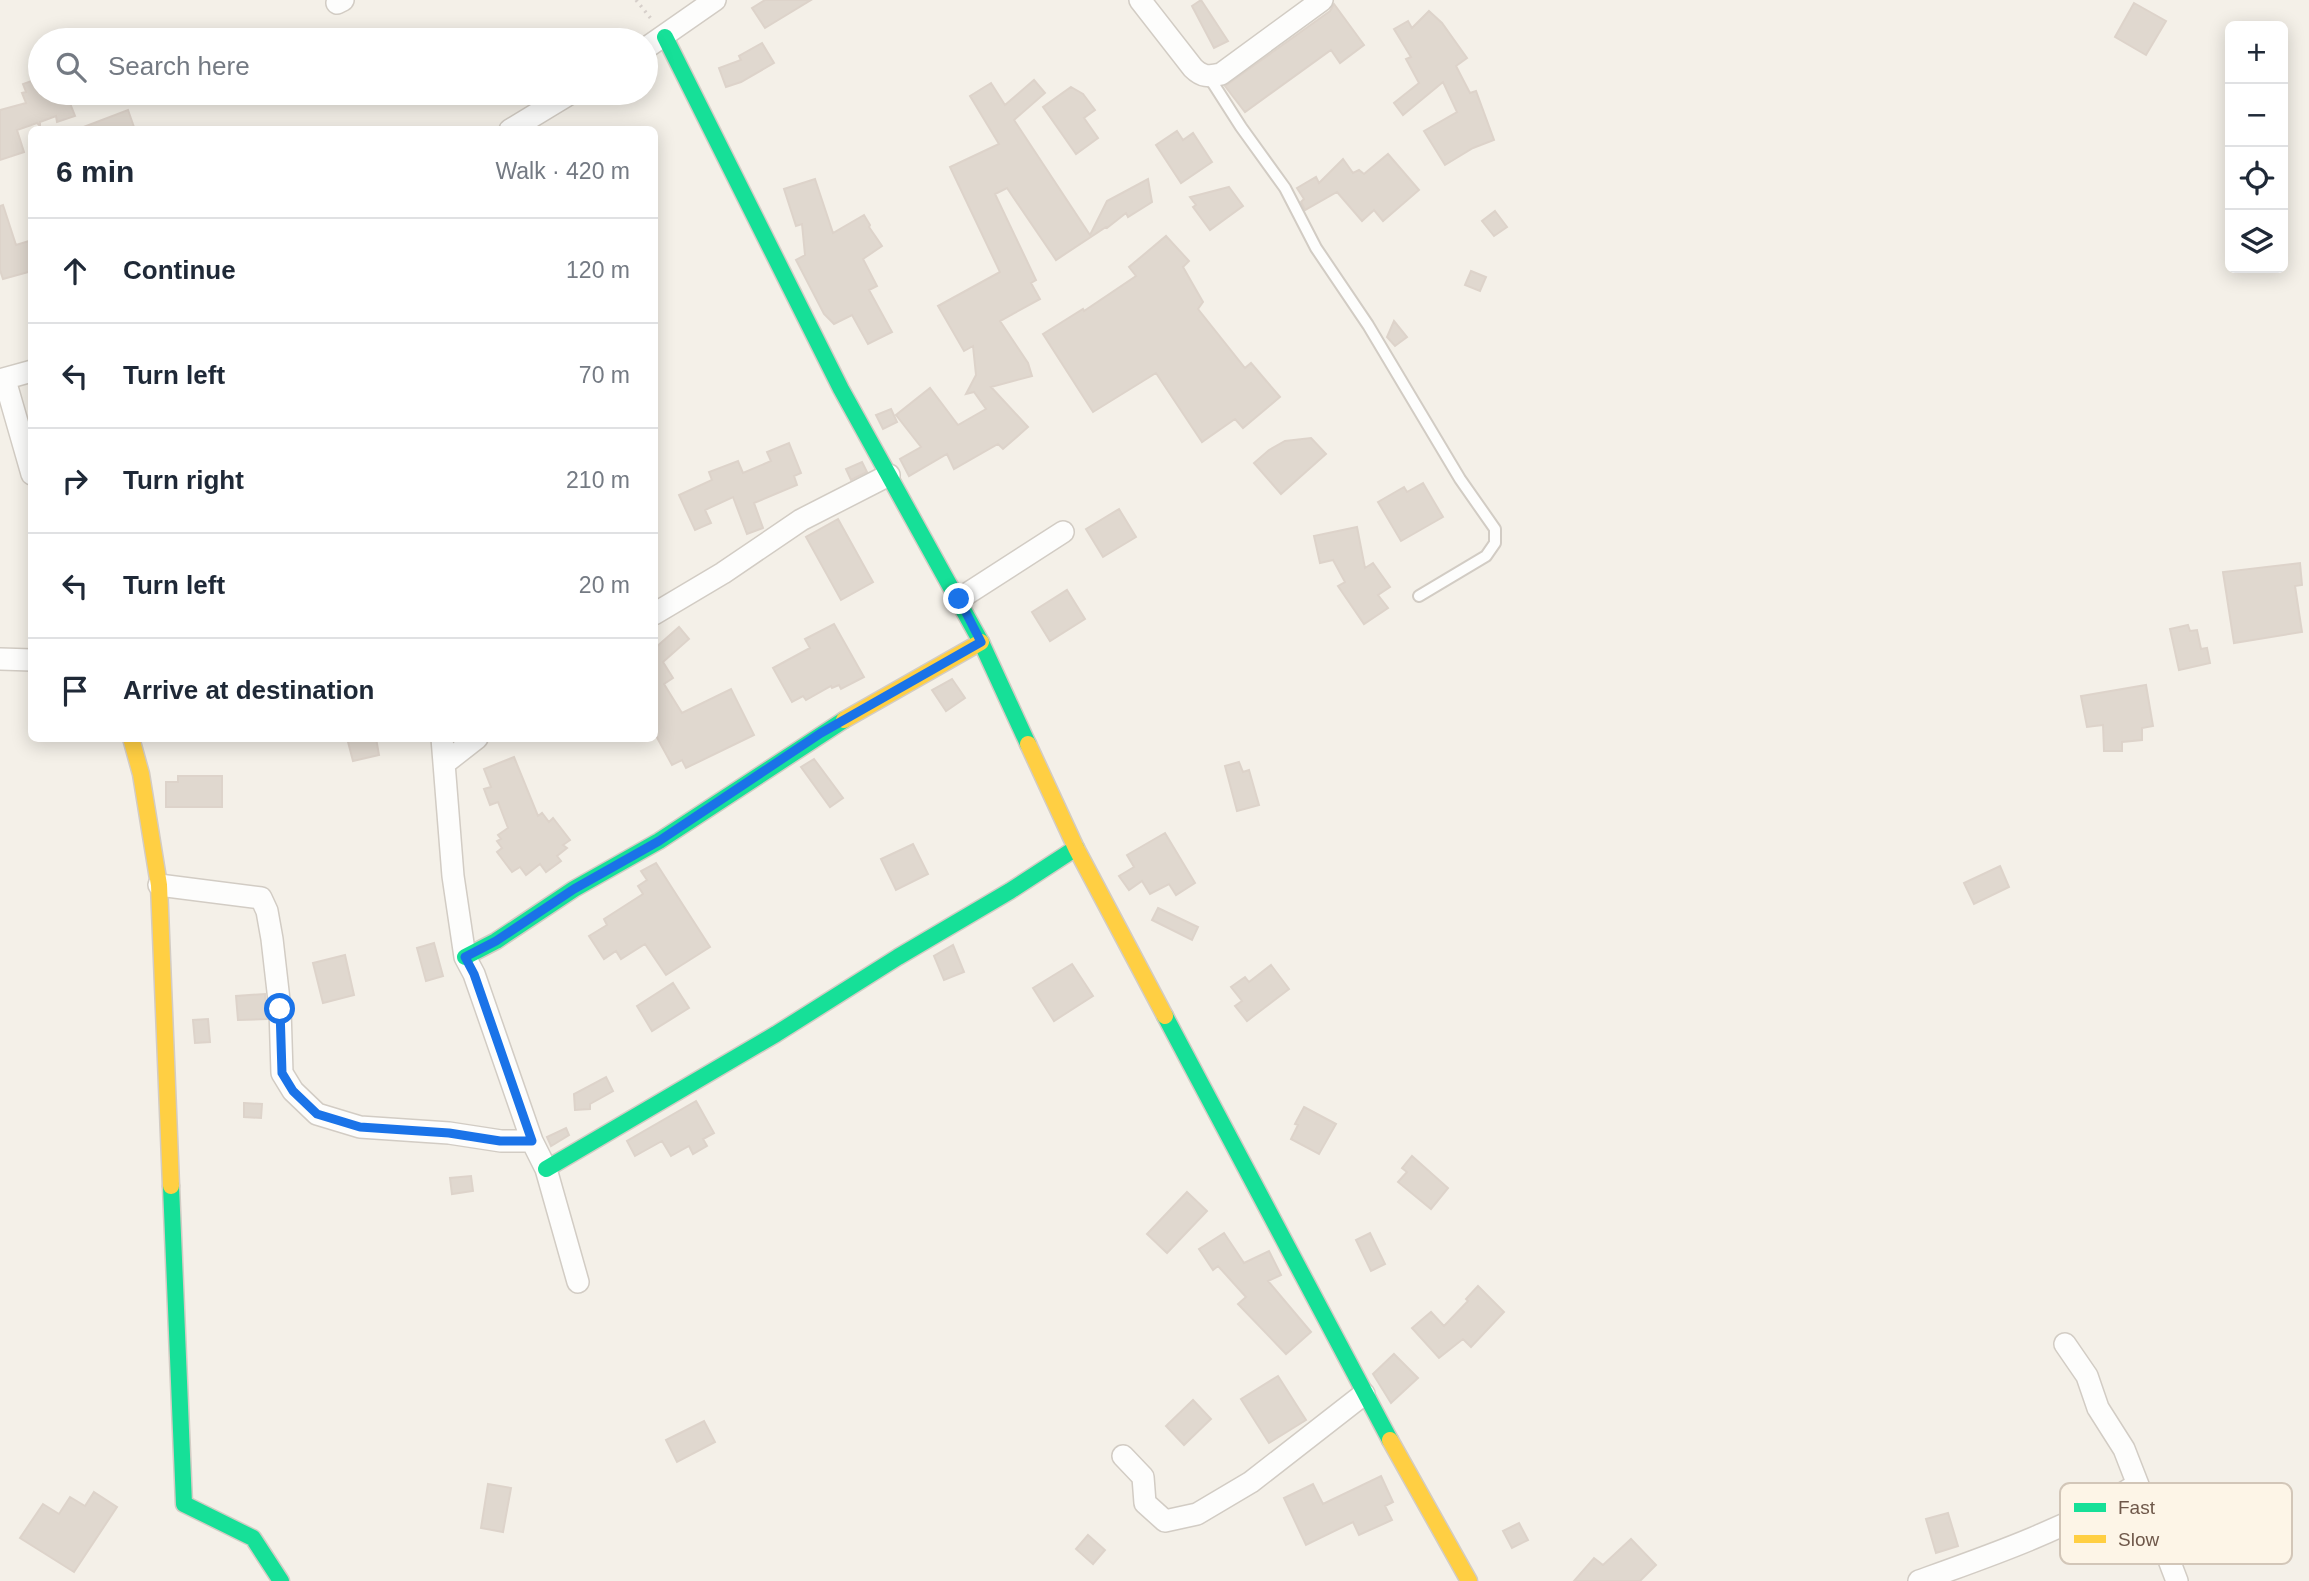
<!DOCTYPE html>
<meta charset="utf-8">
<style>
:root{--surface:#fff;--page:#f2f2f3;--text:#1f2937;--muted:#747a83;--line:#e0e1e3}
body{margin:0;font-family:Arial,sans-serif;background:var(--page);color:var(--text)}
.controls{position:absolute;right:21px;top:21px;display:grid;overflow:hidden;border-radius:10px;box-shadow:0 4px 18px #0003}
.controls button{width:63px;height:63px;display:grid;place-items:center;padding:0;border:0;border-bottom:2px solid var(--line);background:var(--surface);color:var(--text);font:35px sans-serif}
.stop{position:absolute;width:21px;height:21px;margin:-16px;border:5px solid #1a73e8;border-radius:50%;background:#fff}
.stop.end{background:#1a73e8;border-color:#fff;box-shadow:0 2px 7px #0008}
.list{margin:0;padding:0;list-style:none}
h2{display:flex;justify-content:space-between;align-items:center;height:91px;margin:0;padding:0 28px;font-size:30px}
h2 small{font-size:23px;font-weight:400;color:var(--muted)}
.list li{display:grid;grid-template-columns:46px 1fr auto;gap:21px;align-items:center;box-sizing:border-box;height:105px;padding:0 28px;border-top:2px solid var(--line)}
.list b{display:block;font-size:26px;white-space:nowrap}
.list em{font-size:23px;font-style:normal;color:var(--muted)}
.icon{flex:none;width:38px;height:38px;fill:none;stroke:currentColor;stroke-width:2;stroke-linecap:round;stroke-linejoin:round}
.map{position:relative;flex:none;width:2309px;height:1581px;overflow:hidden}
.search{position:absolute;background:var(--surface);box-shadow:0 4px 18px #0003;left:28px;top:28px;width:630px;height:77px;display:flex;align-items:center;gap:18px;box-sizing:border-box;padding:0 24px;border-radius:38px;color:var(--muted);font-size:26px}
.panel{position:absolute;background:var(--surface);box-shadow:0 4px 18px #0003;left:28px;top:126px;width:630px;height:616px;border-radius:10px}
.map>svg:first-child{display:block}
</style>
<div class="map">
<svg width="2309" height="1581" viewBox="0 0 2309 1581">
<rect width="100%" height="100%" fill="#f4f0e8"/>
<!-- building -->
<path fill="#e0d8cf" stroke="#ddd3ca" stroke-width="2" d="M765,0H811L765,28L752,8Z
M1201,0L1228,41L1214,48L1192,6Z
M2134,3L2166,21L2146,55L2115,37Z
M1334,4L1364,45L1340,63L1331,50L1245,112L1225,86L1330,11Z
M1429,11L1442,23L1467,58L1456,66L1470,93L1476,91L1494,140L1473,148L1445,165L1424,131L1457,112L1443,82L1403,115L1394,103L1419,83L1406,59L1411,57L1394,29L1408,21L1412,28Z
M762,43L774,63L741,82L726,87L719,68L741,60L739,56Z
M40,78V93H66L75,116L57,122L56,116L40,122V126L37,123L17,130L24,152L0,160V110L26,103L22,93L26,92L23,84Z
M1034,80L1045,93L1014,120L1090,235L1107,201L1148,179L1152,202L1128,217L1126,213L1107,228L1106,227L1056,260L1007,188L995,194L1036,280L1031,283L1040,299L1000,321L1028,363L1032,376L991,387L1028,427L1003,449L998,444L954,469L947,454L909,476L900,459L921,447L896,415L930,388L958,425L986,409L974,392L966,394L976,375L973,346L964,351L938,306L1000,272L950,167L999,144L970,96L991,83L1005,105Z
M1071,87L1083,94L1095,110L1084,118L1098,138L1076,154L1043,107Z
M128,110L135,130H81V128Z
M1177,131L1183,140L1193,133L1212,162L1181,183L1156,145Z
M1388,154L1419,190L1383,221L1374,210L1362,221L1337,192L1305,210L1301,202L1304,199L1297,188L1316,177L1319,183L1343,159L1353,173L1359,170L1364,174Z
M815,179L833,233L864,215L870,225L869,227L882,246L863,259L877,286L869,290L892,332L868,344L852,315L834,324L824,314L796,260L805,255L802,224L796,226L784,189Z
M1229,187L1243,206L1210,230L1193,207L1196,205L1190,197Z
M3,205L16,245L32,240V271L3,279L0,270V206Z
M1495,211L1507,227L1494,236L1482,221Z
M1166,236L1189,261L1183,267L1203,302L1198,309L1245,368L1251,363L1280,397L1243,428L1235,419L1202,442L1156,373L1093,412L1043,334L1083,309L1084,311L1136,276L1129,267Z
M1471,271L1486,277L1480,291L1465,285Z
M1394,321L1407,337L1395,346L1387,337Z
M891,409L897,422L883,429L876,415Z
M1311,438L1326,454L1281,494L1254,463L1269,450L1285,441Z
M789,443L801,473L794,476L797,485L754,503L763,528L747,534L733,497L705,510L711,523L695,530L679,495L712,480L709,472L738,461L743,473L771,461L767,452Z
M862,462L867,472L851,480L846,469Z
M1423,483L1443,517L1401,541L1378,502L1404,487L1407,492Z
M1119,509L1136,537L1103,557L1086,529Z
M838,519L873,582L841,600L806,537Z
M1357,527L1365,568L1373,563L1390,587L1378,595L1388,608L1364,624L1338,586L1345,582L1333,560L1320,563L1314,536Z
M2300,563L2302,585L2295,586L2302,632L2234,643L2223,572Z
M1067,590L1085,619L1050,641L1032,612Z
M834,624L864,677L841,689L839,685L832,688L831,686L806,700L803,696L792,702L773,668L810,648L805,639Z
M2188,625L2190,631L2197,630L2201,649L2207,648L2210,663L2179,670L2170,629Z
M679,627L689,639L663,662L673,678L664,684L682,713L731,689L754,735L686,768L682,760L672,765L654,732V649Z
M952,679L965,698L946,711L932,690Z
M2146,685L2153,726L2142,728V740L2122,742V751H2104L2103,725L2087,727L2081,696Z
M347,738H376L379,755L353,761Z
M514,757L538,816L542,813L549,822L553,818L570,840L563,845L567,848L557,856L561,861L546,872L540,864L526,875L520,867L512,872L497,852L502,848L497,841L501,839L498,835L508,828L498,802L490,805L484,789L491,787L484,769Z
M814,759L843,798L830,807L801,767Z
M1239,762L1243,772L1249,770L1259,805L1237,811L1225,766Z
M178,776H222V807H166V782H178Z
M1165,833L1195,883L1176,895L1169,884L1150,894L1142,881L1129,890L1119,876L1134,867L1127,855Z
M913,844L928,874L896,890L881,859Z
M656,863L710,947L666,975L645,944L621,959L616,951L604,959L589,936L607,925L604,919L643,894L638,886L647,880L641,871Z
M2000,866L2009,887L1974,904L1964,883Z
M1158,908L1198,927L1192,940L1152,920Z
M434,943L443,976L426,981L417,948Z
M953,945L964,972L944,980L934,956Z
M345,955L354,995L323,1003L313,963Z
M1072,964L1093,996L1054,1021L1033,988Z
M1271,965L1289,989L1247,1021L1235,1006L1242,1001L1231,987L1245,977L1249,982Z
M673,983L689,1008L652,1031L637,1006Z
M265,994L267,1019L238,1020L236,996Z
M208,1019L210,1042L195,1043L193,1020Z
M606,1077L613,1091L590,1104V1109L575,1110L574,1094Z
M696,1101L714,1133L703,1139L707,1146L693,1154L689,1146L671,1156L662,1141L635,1156L627,1141Z
M244,1103L262,1104L261,1118L244,1117Z
M1304,1107L1336,1124L1319,1154L1291,1139L1298,1125L1295,1124Z
M566,1128L569,1135L551,1146L547,1137Z
M1412,1156L1448,1188L1431,1209L1398,1182L1407,1172L1402,1168Z
M471,1176L473,1191L452,1194L450,1178Z
M1187,1192L1207,1211L1167,1253L1147,1234Z
M1224,1233L1244,1263L1269,1251L1281,1275L1268,1281L1311,1332L1286,1354L1238,1304L1246,1297L1218,1266L1213,1270L1199,1249Z
M1370,1233L1385,1264L1371,1271L1356,1240Z
M1478,1286L1504,1312L1471,1347L1463,1339L1439,1358L1412,1328L1431,1312L1444,1326L1468,1301L1466,1299Z
M1394,1354L1418,1378L1391,1403L1373,1374Z
M1278,1376L1306,1420L1269,1443L1241,1399Z
M1193,1400L1211,1419L1184,1445L1166,1426Z
M704,1421L715,1442L677,1462L666,1440Z
M1381,1476L1393,1502L1385,1506L1392,1520L1359,1535L1353,1522L1306,1545L1284,1498L1313,1484L1323,1504Z
M488,1484L511,1488L503,1532L481,1528Z
M94,1492L117,1507L74,1572L20,1538L43,1504L59,1514L70,1497L85,1506Z
M1948,1513L1958,1546L1936,1553L1926,1519Z
M1519,1523L1528,1540L1512,1548L1503,1531Z
M1088,1535L1105,1550L1093,1564L1076,1549Z
M1631,1539L1656,1565L1640,1581H1574L1594,1558L1603,1565Z"/>
<g fill="none" stroke-linecap="round" stroke-linejoin="round">
<defs>
<path id="lane" d="M1209,77L1241,127L1285,188L1316,248L1368,325L1460,479L1495,529V543L1486,556L1419,596"/>
<path id="street" d="M1140,0L1193,68C1202,77 1209,77 1221,74L1322,0
M337,3L343,0
M646,48L715,0
M510,130L571,93
M0,380L32,371
M5,380L32,474
M959,599L1063,532
M654,614L723,573L801,520L889,475
M0,659L32,660
M442,738L453,876L465,957L474,974L532,1141L546,1169L578,1282
M445,763L477,738
M159,885L261,898L267,911L272,939L280,1009L282,1073L293,1091L317,1114L360,1127L449,1133L501,1141H532
M2065,1344L2087,1376L2098,1408L2124,1449L2140,1490
M1123,1456L1143,1477L1145,1503L1165,1521L1197,1514L1251,1482L1364,1394
M1919,1581C1992,1555 2067,1529 2133,1487L2143,1492L2177,1581"/>
<path id="fast" d="M665,37L841,389L981,642L1028,744
M465,957L496,941L574,889L659,841L844,720
M1165,1016L1390,1440
M546,1169L776,1034L898,957L1010,891L1076,848
M171,1186L184,1504L253,1538L281,1581"/>
<path id="slow" d="M844,720L981,642
M131,738L141,774L159,885L171,1186
M1028,744L1076,848L1165,1016
M1390,1440L1469,1581"/>
</defs>
<!-- lane casing -->
<use href="#lane" stroke="#d2ccc4" stroke-width="14"/>
<!-- street casing -->
<use href="#street" stroke="#d2ccc4" stroke-width="24"/>
<!-- fast casing -->
<use href="#fast" stroke="#d3ccc4" stroke-width="19"/>
<!-- slow casing -->
<use href="#slow" stroke="#d3ccc4" stroke-width="19"/>
<!-- path -->
<path stroke="#d6cfca" stroke-width="3.5" stroke-dasharray="2 5" stroke-linecap="butt" d="M636,0L652,20"/>
<!-- lane -->
<use href="#lane" stroke="#fdfdfc" stroke-width="10"/>
<!-- street -->
<use href="#street" stroke="#fdfdfc" stroke-width="21"/>
<!-- fast -->
<use href="#fast" stroke="#16e098" stroke-width="16"/>
<!-- slow -->
<use href="#slow" stroke="#ffcf43" stroke-width="16"/>
</g>
<g fill="none" stroke-linecap="round" stroke-linejoin="round">
<!-- route -->
<path stroke="#1a73e8" stroke-width="9" d="M280,1009L282,1073L293,1091L317,1114L360,1127L449,1133L500,1141H532L474,974L465,957L496,941L574,889L659,841L821,733L981,642L959,599"/>
</g>
<!-- legend -->
<rect x="2060" y="1483" width="232" height="81" rx="10" fill="#fdf5e7" stroke="#d2c6b8" stroke-width="2"/>
<rect x="2074" y="1503" width="32" height="9" fill="#16e098"/>
<rect x="2074" y="1535" width="32" height="8" fill="#ffcf43"/>
<g font-size="19" fill="#6f584a">
<text x="2118" y="1514">Fast</text>
<text x="2118" y="1546">Slow</text>
</g>
</svg>
<div class="controls">
<button>+</button>
<button>−</button>
<button><svg class="icon" aria-label="locate" viewBox="0 0 24 24"><circle cx="12" cy="12" r="6"/><path d="M12 2v4M12 18v4M2 12h4M18 12h4"/></svg></button>
<button><svg class="icon" aria-label="layers" viewBox="0 0 24 24"><path d="M12 4l9 5-9 5-9-5zM3 14l9 5 9-5"/></svg></button>
</div>
<div class="stop" style="left:280px;top:1009px"></div>
<div class="stop end" style="left:959px;top:599px"></div>
<div class="search"><svg class="icon" aria-label="search" viewBox="0 0 24 24"><circle cx="10" cy="10" r="6"/><path d="M15 15l6 6"/></svg>Search here</div>
<section class="panel">
<h2>6 min<small>Walk · 420 m</small></h2>
<ul class="list">
<li><svg class="icon" aria-label="ahead" viewBox="0 0 24 24"><path d="M12 20V5M6 11l6-6 6 6"/></svg><div><b>Continue</b></div><em>120 m</em></li>
<li><svg class="icon" aria-label="left" viewBox="0 0 24 24"><path d="M17 20v-9H6M10 6l-5 5 5 5"/></svg><div><b>Turn left</b></div><em>70 m</em></li>
<li><svg class="icon" aria-label="right" viewBox="0 0 24 24"><path d="M7 20v-9h11M14 6l5 5-5 5"/></svg><div><b>Turn right</b></div><em>210 m</em></li>
<li><svg class="icon" aria-label="left" viewBox="0 0 24 24"><path d="M17 20v-9H6M10 6l-5 5 5 5"/></svg><div><b>Turn left</b></div><em>20 m</em></li>
<li><svg class="icon" aria-label="arrive" viewBox="0 0 24 24"><path d="M6 21V4h12l-3 4 3 4H6"/></svg><div><b>Arrive at destination</b></div></li>
</ul>
</section>
</div>
